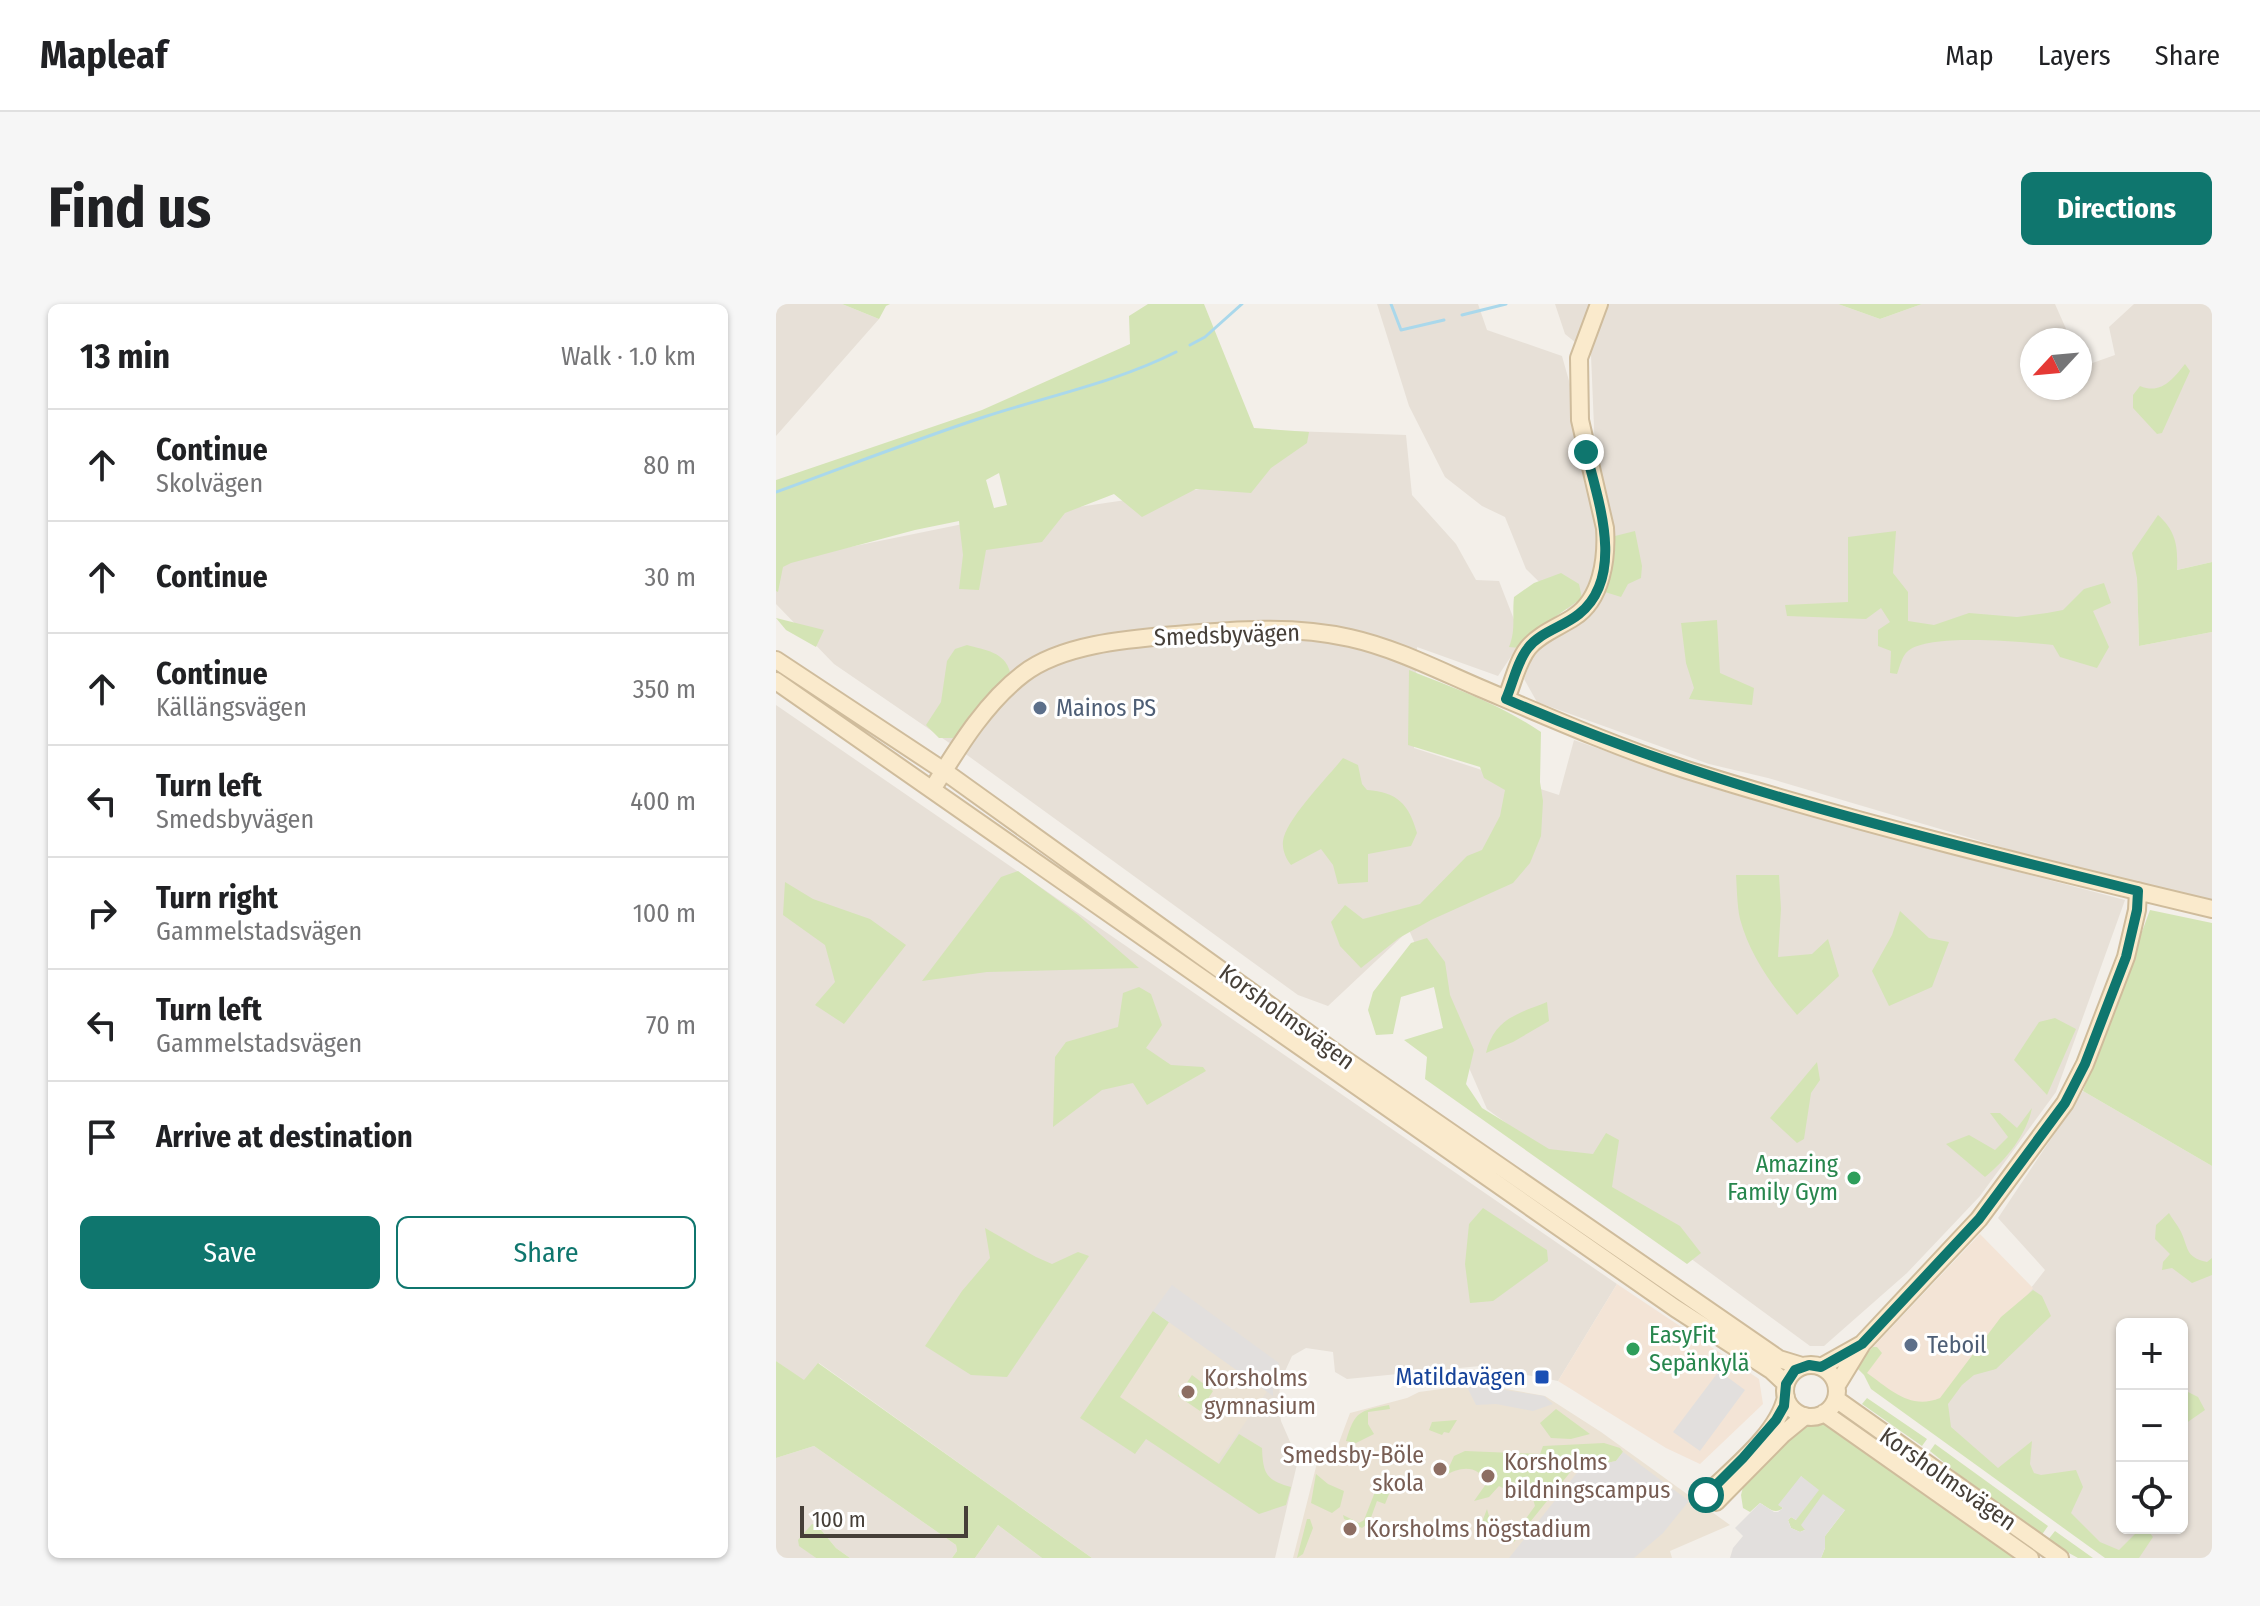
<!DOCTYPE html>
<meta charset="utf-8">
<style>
:root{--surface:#fff;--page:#f6f6f6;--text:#202124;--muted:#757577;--line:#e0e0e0;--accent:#0f766e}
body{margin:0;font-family:"Fira Sans Condensed",sans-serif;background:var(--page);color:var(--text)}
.controls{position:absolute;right:24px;bottom:24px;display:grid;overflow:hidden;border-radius:12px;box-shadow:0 2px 6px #0004}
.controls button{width:72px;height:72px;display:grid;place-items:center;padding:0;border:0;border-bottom:2px solid var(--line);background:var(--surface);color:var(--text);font:40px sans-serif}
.compass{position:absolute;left:1244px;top:24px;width:72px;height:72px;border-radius:50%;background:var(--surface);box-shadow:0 2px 6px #0004;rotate:244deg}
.scale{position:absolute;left:24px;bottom:20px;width:168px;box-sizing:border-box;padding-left:8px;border:4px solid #463f38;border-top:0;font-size:22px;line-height:28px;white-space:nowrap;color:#463f38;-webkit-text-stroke:6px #fff;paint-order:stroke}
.stop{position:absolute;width:24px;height:24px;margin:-18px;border:6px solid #0f766e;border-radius:50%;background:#fff}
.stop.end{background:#0f766e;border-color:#fff;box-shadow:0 2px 8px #0008}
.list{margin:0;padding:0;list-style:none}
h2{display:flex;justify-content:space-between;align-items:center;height:104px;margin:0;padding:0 32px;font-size:34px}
h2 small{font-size:26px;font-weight:400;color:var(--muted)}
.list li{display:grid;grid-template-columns:52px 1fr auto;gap:24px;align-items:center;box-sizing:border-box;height:112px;padding:0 32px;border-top:2px solid var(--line)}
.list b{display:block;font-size:30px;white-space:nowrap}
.list p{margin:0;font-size:26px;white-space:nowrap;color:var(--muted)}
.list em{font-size:26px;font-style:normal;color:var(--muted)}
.actions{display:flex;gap:16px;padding:24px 32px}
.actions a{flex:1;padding:18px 0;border:2px solid var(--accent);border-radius:12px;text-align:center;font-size:28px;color:var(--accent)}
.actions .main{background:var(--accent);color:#fff}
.icon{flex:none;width:44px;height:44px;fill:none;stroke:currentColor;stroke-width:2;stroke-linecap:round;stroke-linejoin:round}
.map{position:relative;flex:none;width:1436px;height:1254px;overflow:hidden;border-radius:12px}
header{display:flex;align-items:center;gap:48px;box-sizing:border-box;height:112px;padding:0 40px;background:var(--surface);border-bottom:2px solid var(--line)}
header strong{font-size:38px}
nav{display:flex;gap:44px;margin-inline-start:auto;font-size:28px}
.intro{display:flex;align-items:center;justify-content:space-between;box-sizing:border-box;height:192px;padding:0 48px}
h1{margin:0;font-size:56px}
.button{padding:20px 36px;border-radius:12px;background:var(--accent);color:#fff;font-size:28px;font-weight:700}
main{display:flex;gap:48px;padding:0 48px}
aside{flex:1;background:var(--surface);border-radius:12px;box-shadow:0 2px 6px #0004}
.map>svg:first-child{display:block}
</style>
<header>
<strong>Mapleaf</strong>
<nav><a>Map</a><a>Layers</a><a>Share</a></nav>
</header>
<div class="intro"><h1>Find us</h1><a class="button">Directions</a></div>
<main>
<aside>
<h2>13 min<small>Walk · 1.0 km</small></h2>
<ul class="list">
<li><svg class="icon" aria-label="ahead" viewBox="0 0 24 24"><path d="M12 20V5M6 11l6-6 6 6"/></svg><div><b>Continue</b><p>Skolvägen</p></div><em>80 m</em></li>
<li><svg class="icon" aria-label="ahead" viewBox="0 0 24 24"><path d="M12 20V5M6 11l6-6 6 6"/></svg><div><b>Continue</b></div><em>30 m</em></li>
<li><svg class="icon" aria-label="ahead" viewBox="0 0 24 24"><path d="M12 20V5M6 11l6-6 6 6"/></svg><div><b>Continue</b><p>Källängsvägen</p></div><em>350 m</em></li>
<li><svg class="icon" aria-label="left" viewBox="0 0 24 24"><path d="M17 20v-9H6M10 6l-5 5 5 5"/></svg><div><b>Turn left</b><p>Smedsbyvägen</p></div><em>400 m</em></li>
<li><svg class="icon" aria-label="right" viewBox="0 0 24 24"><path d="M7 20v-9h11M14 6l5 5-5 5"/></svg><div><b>Turn right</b><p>Gammelstadsvägen</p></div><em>100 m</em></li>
<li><svg class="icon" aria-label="left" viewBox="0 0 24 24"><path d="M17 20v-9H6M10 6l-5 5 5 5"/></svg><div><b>Turn left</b><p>Gammelstadsvägen</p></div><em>70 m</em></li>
<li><svg class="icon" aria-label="arrive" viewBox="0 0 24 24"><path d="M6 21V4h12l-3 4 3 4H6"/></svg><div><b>Arrive at destination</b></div></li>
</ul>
<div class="actions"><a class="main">Save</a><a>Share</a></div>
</aside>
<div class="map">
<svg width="1436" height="1254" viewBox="0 0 1436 1254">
<rect width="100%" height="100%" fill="#f3efe9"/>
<!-- residential -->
<path fill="#e7e0d7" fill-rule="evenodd" d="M0,0H66L103,15L0,132Z
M601,0H702L711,26L786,52L804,116L819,147L815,51L789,30L779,0H1062L1104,15L1146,0H1279L1295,36H1256V84H1304V55L1308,62L1339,51L1333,23L1358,0H1436V258L1361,275L1363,342L1436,328V600L1380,589L992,474L933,460L761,398L748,375L758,348L804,318L750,265L729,213L706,202L669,173L633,102Z
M515,127L630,131L636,191L680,240L700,276L723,277L746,336L722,372L641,343L638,444L783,491L798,436L929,482L1076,524L1349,596L1280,788L1204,892L1131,969L1048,1042H1034L711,805L633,626L552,702L522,691L191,451L58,360L0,300V258L187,220L472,178Z
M0,401L841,980L782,1077L704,1062L571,1075L559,1068L557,1048L530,1044L516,1052L504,1078L503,1103L505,1117L522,1156L499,1254H316L43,1059L28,1077L0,1057Z
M1307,787L1436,862V1254H1342L1149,1120L1269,966L1222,914ZM1346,1020H1406V1224H1346Z
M38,1142L180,1241L181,1247L176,1254H74L60,1244L41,1221L23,1241L40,1254H0V1154Z
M222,1221L266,1254H199Z"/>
<!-- commercial -->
<path fill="#f3e4d6" d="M1204,930L1257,984L1149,1120L1080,1061Z
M841,980L983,1075L987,1100L924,1160L890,1144L782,1077Z"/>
<!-- education -->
<path fill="#ebe2d4" d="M386,1005L494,1083L436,1166L331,1093Z
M702,1080L769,1092L825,1128L954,1221L894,1247L896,1254H517L542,1155L562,1141L574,1109L631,1094L643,1088Z"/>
<!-- green -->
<path fill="#d4e4b5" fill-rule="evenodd" d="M66,0H114L110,2L103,15Z
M372,0H428L478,124L533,128L531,139L495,164L475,189L420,185L366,213L338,190L289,209L266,238L210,246L203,286L183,285L187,251L183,217L139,226L15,259L7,263L2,288L0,287V176L206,106L354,40L353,12ZM223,169L231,201L218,204L210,176Z
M1062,0H1146L1104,15Z
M1409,60L1414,67L1386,129L1381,130L1357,104V91L1364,82C1385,91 1397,75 1409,60Z
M1382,211C1400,227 1402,242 1401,266L1436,258V328L1363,342L1361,274L1356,249Z
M859,227L866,262L865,274L852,280L845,293L829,288L839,232Z
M1120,227L1117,269L1132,288V317L1158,321L1193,309L1241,313L1271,309L1287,306L1308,285L1328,279L1335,299L1317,307L1333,343L1321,364L1284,353L1277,341C1249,338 1153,329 1132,347C1126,352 1124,362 1121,370L1114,369L1115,347L1102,342V326L1114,318L1105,304L1090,315L1011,312L1009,301L1072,298V233Z
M785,269L803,280L806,294L765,323L743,344L733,343C740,326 736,312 738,293L758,279Z
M0,314L48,326L40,343L10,326Z
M941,316L944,369L978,384L976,401L913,395L918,384L910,359L905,319Z
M191,341C209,346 229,348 234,368L177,434H163L150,421L165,398L171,357L179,345Z
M633,366C678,384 724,400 765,428L764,478L767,497L765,532L754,559L737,579L655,616L623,634L585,664L564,642L555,618L569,601L587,615L644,600L691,552L706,546L724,512L729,486L708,474L704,463L632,441Z
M567,454L582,461L586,480L591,486C621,488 633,500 641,529L635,542L592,550V578L562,580L557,561L545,545L515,561C510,555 506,546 507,537C510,515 552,473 567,454Z
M242,567L302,611L363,664L211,668L146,677L225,573Z
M960,571H1003L1005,605L1002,653L1036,650L1052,635L1063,672L1021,711C997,683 974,652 964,615C961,601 961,585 960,571Z
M9,578L37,595L94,615L130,641L68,720L39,701L59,678L49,641L7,611Z
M1374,606L1436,619V862L1307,787Z
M1124,607L1153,634L1173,638L1156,683L1113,702L1096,667L1116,631Z
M651,634L669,658L674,691L698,746L690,780L706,804L773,845L817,850L830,829L843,836L836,883L904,922L925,949L911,960L649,775L651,753L628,736L667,724L658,683L625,693L617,730L600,731L592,706L597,688L635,639Z
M363,683L375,690L386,721L370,744L395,761L427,763L430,767L371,801L357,779L326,786L277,823L279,753L290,738L342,723L347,689Z
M771,698L773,717L737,738L710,749C718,715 741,710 771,698Z
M1279,714L1300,725L1271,791L1238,756L1263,718Z
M1041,758L1044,776L1035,789L1028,835L1021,839L994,814Z
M1256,804C1251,830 1230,856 1209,873L1170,840L1193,831L1219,846L1232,833L1214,809H1224L1241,824Z
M707,904L771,946L772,957L717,997L694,999L689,960L693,920Z
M1393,909C1396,915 1401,920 1404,926C1413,943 1408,953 1431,958L1436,954V971L1416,979L1396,964L1386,966L1387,958L1394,950L1379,935L1380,921Z
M209,924L260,953L276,960L302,948L313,952L231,1073L195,1071L149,1042L186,987L214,954Z
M1257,986L1266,992L1275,1012L1220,1065L1198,1071L1186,1081L1172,1100L1175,1123L1222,1164L1256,1137L1254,1160L1258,1169L1265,1171L1300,1166L1307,1183L1295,1209L1324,1238L1343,1246L1365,1224H1370L1377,1233L1363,1254H1329L1095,1085L1088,1071L1079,1062L1097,1043H1101L1106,1049L1091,1069C1115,1086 1134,1106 1164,1094L1225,1013Z
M377,1007L393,1018L344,1093L443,1160L463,1130L486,1144C487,1170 490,1176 515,1183L510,1201L483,1210L370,1135L359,1150L304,1114Z
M0,1057L28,1076L42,1059L316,1254H266L222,1221L199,1254H176L181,1247L180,1241L38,1142L0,1154Z
M416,1071L437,1087L424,1107L402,1092Z
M1406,1085L1422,1093L1429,1106L1406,1122Z
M1091,1094L1151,1135L1146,1142L1086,1100Z
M613,1101L614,1105L592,1108V1120L598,1130L580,1139L570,1137C579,1107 583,1107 613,1101Z
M780,1105L814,1130L795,1135L775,1134L764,1119Z
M681,1116L673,1129L668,1128L666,1131L653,1126L656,1118Z
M1054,1118L1224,1243L1245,1254H1045L1049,1244V1232L1069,1206L1026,1221L1031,1225L1024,1228L1015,1224L1012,1216L1015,1213L1020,1216L1026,1172L1003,1201L1007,1204C998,1211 993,1204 984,1199L974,1208L967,1204L965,1191L969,1175L1005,1137L1031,1119Z
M828,1139L844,1144L847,1148L840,1157L796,1166L738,1238L717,1228L719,1223L706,1218L711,1205L715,1219L738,1231L759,1202L755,1188H734L723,1182L713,1193L698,1197L710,1180C704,1160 683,1162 669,1172L678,1152L689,1147L764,1150L767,1142Z
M1159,1140L1272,1222L1265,1232L1208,1191L1154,1147Z
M540,1170L552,1180L568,1187L564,1203L556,1209L535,1199Z
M606,1170L619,1175L609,1200L601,1197L593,1219L586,1224L568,1215L567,1211L583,1219L588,1216Z
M531,1215H534L537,1224L527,1250L521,1254Z
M36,1220L41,1221L60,1244L74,1254H40L23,1242L22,1236Z
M1279,1227L1317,1254H1302L1271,1237Z"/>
<!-- parking -->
<path fill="#e2dfdd" d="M396,981L503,1059L497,1074V1092L377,1007Z
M943,1067L969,1086L924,1147L897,1128Z
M703,1082L768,1092L777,1100L757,1107L720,1100L700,1101L691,1083Z
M847,1148L913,1197L887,1229L858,1254H733L804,1165L840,1157Z
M1025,1172L1043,1186L1020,1216L1015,1213L1012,1216L1015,1224L1024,1228L1029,1226L1025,1221L1047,1190L1069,1206L1049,1232V1244L1045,1254H954L957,1244L967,1232L959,1224L984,1199L998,1208H1002L1007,1204L1002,1201Z"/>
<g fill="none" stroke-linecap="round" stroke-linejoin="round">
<!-- stream -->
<path stroke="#aad8eb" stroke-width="3" d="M615,0L625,26L668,16
M686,11L730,0
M414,41L429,33L466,0
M0,188C69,163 138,136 208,113C272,92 341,78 400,48"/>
<defs>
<path id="secondary" d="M0,356L168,467L567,754L1003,1055L1026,1062
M0,377L899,1004L995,1066L1010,1080
M730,395C737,379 741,358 752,344C763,330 783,323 798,313C826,295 831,254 829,224L804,116L803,54L823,0
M157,484C182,444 209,399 247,370C286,340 353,335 400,331C458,326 517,321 574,334C619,344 662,366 704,384C772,413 840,443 911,466C1084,520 1260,563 1436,605
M1009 1087a26 26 0 1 1 52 0a26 26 0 1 1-52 0Z
M1045,1063L1086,1040
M1061,1081L1086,1040L1203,915L1289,799L1309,760L1350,653L1361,606L1362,587
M1060,1095L1284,1254
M1048,1109L1254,1254
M930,1191C956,1165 1002,1130 1010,1093
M940,1198L1007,1130L1029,1112"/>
</defs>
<!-- secondary casing -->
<use href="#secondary" stroke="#cfbc9c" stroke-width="20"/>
<!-- secondary -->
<use href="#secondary" stroke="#faeacc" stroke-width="16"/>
</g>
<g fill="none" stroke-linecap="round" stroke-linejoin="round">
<!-- route -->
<path stroke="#0f766e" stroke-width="10" d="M810,148C822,196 850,272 803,310C787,323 764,328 752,344C741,358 737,379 730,395C933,484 1148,533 1362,587L1361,606L1350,653L1309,760L1289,799L1203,915L1086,1040L1045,1063L1033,1061L1019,1066L1010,1080L1008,1102L1000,1116L967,1154L930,1191"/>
</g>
<!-- markers -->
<g fill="#5c6f8a" stroke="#fff" stroke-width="3">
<circle cx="264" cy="404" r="8"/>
<circle cx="1135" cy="1041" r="8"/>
</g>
<g fill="#2e9e5b" stroke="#fff" stroke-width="3">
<circle cx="1078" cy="874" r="8"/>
<circle cx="857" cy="1045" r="8"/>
</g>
<rect fill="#1a4fb4" stroke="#fff" stroke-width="3" x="758" y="1065" width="16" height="16" rx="4"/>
<g fill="#8d6e63" stroke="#fff" stroke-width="3">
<circle cx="412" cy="1088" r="8"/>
<circle cx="664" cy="1165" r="8"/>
<circle cx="712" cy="1172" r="8"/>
<circle cx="574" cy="1225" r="8"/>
</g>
<g text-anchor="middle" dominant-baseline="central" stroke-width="6" stroke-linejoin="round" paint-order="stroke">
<!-- street labels -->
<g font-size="24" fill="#463f38" stroke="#fff">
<text transform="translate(451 331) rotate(-2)">Smedsbyvägen</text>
<text transform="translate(511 713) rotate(36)">Korsholmsvägen</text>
<text transform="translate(1172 1175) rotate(35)">Korsholmsvägen</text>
</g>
<!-- service labels -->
<g font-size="24" fill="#4e5e75" stroke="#fff" text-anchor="start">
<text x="280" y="404">Mainos PS</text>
<text x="1151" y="1041">Teboil</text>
</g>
<!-- leisure labels -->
<g font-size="24" fill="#27864d" stroke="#fff" text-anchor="end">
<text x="1062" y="860">Amazing<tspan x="1062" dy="28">Family Gym</tspan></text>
<text x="873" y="1031" text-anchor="start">EasyFit<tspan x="873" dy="28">Sepänkylä</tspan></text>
</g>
<!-- transit labels -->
<g font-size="24" fill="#164399" stroke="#fff" text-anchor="end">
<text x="750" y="1073">Matildavägen</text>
</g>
<!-- education labels -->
<g font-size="24" fill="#785e54" stroke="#fff" text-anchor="start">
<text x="428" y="1074">Korsholms<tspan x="428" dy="28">gymnasium</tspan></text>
<text x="648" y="1151" text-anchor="end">Smedsby-Böle<tspan x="648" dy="28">skola</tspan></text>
<text x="728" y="1158">Korsholms<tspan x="728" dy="28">bildningscampus</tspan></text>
<text x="590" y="1225">Korsholms högstadium</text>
</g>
</g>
</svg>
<div class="controls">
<button>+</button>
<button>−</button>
<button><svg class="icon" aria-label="locate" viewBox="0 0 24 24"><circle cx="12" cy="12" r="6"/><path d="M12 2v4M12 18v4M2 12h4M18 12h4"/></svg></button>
</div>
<svg class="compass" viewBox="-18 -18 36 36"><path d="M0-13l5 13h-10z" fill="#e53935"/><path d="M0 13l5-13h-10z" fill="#757577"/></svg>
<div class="scale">100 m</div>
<div class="stop" style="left:930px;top:1191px"></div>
<div class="stop end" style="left:810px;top:148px"></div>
</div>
</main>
